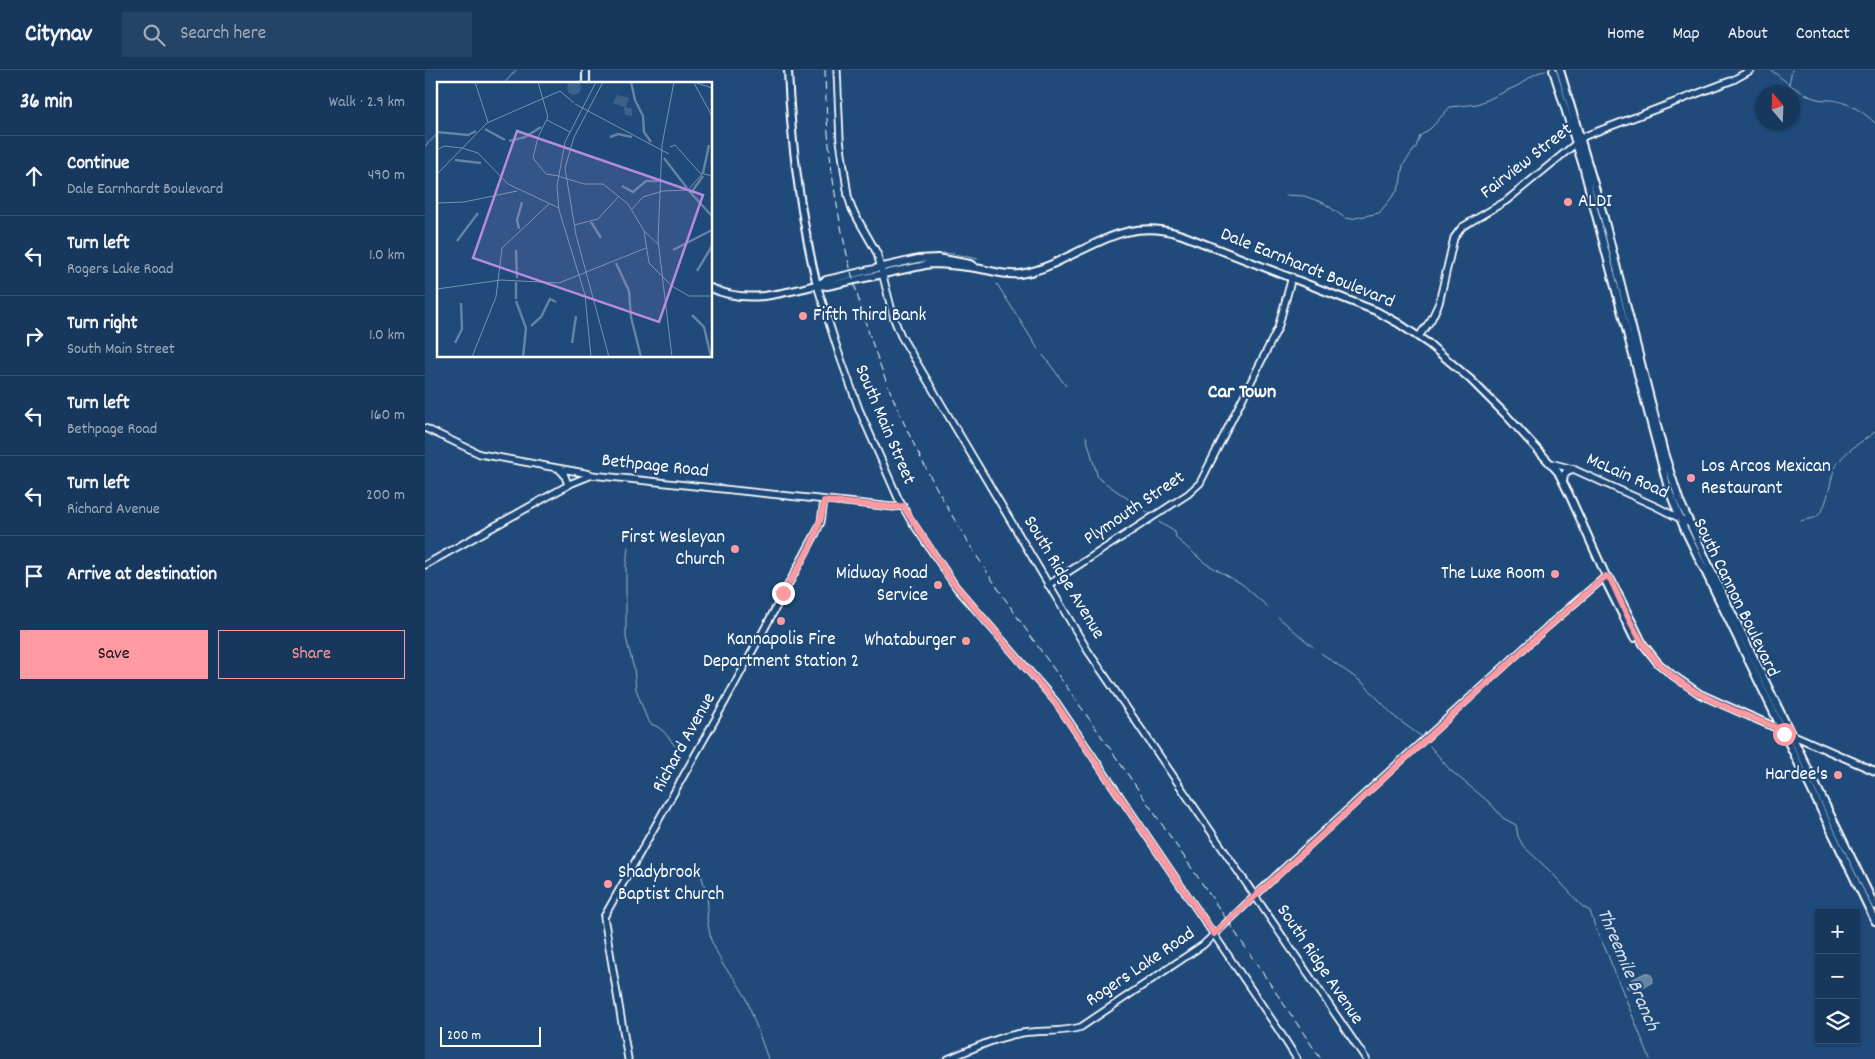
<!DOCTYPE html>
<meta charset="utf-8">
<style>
:root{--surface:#17385c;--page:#244365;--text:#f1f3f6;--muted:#9eacbb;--line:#365272;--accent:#ff9aa2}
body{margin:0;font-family:Dekko,sans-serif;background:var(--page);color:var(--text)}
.controls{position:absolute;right:15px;bottom:15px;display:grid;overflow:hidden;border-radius:0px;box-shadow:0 1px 4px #0004}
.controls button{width:45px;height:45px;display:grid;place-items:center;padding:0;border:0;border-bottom:1px solid var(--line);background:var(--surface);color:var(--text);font:25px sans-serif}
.compass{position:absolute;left:1330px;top:15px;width:45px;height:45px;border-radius:50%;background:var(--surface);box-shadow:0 1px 4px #0004;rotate:341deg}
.scale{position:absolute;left:15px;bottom:12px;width:101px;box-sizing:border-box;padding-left:5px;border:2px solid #fff;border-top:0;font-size:14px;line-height:18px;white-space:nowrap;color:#fff;-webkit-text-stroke:4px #1f4a7a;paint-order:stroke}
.stop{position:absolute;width:15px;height:15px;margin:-11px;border:4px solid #ff9aa2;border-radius:50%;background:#fff}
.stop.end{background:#ff9aa2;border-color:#fff;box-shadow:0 1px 5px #0008}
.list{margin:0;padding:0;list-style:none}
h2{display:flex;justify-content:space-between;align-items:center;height:65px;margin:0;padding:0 20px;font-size:21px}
h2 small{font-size:16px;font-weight:400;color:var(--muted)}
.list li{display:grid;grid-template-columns:32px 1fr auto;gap:15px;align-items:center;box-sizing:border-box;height:80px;padding:0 20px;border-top:1px solid var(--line)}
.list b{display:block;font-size:19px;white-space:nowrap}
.list p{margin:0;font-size:16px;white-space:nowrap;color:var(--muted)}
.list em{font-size:16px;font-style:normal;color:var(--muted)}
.actions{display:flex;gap:10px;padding:15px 20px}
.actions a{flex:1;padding:11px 0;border:1px solid var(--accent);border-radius:0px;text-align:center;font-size:18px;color:var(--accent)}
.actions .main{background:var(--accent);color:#111}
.icon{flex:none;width:28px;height:28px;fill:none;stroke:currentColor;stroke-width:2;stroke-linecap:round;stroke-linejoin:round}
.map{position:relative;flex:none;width:1450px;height:989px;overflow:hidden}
header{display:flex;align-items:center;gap:30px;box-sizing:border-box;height:70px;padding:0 25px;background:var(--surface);border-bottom:1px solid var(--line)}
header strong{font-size:24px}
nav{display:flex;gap:28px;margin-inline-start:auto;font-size:18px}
.search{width:350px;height:45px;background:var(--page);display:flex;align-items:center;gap:12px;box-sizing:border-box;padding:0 18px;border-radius:0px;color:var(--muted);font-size:19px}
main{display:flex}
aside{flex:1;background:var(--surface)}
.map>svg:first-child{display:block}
</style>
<header>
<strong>Citynav</strong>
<div class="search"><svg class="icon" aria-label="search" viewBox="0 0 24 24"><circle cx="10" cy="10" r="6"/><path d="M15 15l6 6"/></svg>Search here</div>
<nav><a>Home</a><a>Map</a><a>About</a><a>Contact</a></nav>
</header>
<main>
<aside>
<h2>36 min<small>Walk · 2.9 km</small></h2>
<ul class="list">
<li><svg class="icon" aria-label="ahead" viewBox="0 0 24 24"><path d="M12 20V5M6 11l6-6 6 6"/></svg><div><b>Continue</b><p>Dale Earnhardt Boulevard</p></div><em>490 m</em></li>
<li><svg class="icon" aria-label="left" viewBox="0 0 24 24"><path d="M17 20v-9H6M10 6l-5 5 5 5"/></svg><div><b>Turn left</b><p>Rogers Lake Road</p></div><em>1.0 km</em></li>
<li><svg class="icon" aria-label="right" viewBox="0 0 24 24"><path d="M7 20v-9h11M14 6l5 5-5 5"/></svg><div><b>Turn right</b><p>South Main Street</p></div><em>1.0 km</em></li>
<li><svg class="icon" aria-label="left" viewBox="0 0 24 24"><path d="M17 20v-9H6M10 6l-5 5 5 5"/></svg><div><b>Turn left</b><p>Bethpage Road</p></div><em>160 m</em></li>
<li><svg class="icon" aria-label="left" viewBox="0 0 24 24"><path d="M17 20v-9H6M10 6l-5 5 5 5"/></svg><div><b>Turn left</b><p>Richard Avenue</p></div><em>200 m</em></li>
<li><svg class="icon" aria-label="arrive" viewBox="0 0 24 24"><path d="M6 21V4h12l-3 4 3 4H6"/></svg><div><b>Arrive at destination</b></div></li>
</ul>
<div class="actions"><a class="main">Save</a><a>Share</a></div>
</aside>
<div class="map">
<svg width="1450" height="989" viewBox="0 0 1450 989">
<rect width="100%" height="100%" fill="#1f4a7a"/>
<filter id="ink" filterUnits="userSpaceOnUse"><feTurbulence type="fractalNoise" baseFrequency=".02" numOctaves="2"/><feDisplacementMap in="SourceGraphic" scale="10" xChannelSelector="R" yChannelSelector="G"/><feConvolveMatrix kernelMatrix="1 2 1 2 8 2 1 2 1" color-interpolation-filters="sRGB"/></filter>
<g filter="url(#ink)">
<!-- water -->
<path fill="#6583a4" stroke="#a3b5c8" d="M1220,903H1224L1228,908L1227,912C1220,917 1209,921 1201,917L1206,910Z"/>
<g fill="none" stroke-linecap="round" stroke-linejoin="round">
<!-- stream -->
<path stroke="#a3b5c8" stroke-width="1" d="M1346,0C1360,11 1372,21 1389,28C1397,31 1405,29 1412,31C1426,34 1440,43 1450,53
M79,14L91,0
M1364,14L1367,0
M0,76L14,63
M861,125L879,126L899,133L920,148L925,149L954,143L972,121L975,114L978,95L991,77L995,66L1006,58L1025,37L1052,34L1062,30L1094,15L1110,4L1121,0
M517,183L529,184L553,189
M572,214L613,279
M618,285L641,316
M661,366L673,408L725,444
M1376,451C1381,448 1387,450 1391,447C1404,438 1404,409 1411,396C1418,382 1438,371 1450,362
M734,452L750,462L751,468L780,493L817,514L845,539
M203,477L201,497V568L209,599L211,619L222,649L226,654L233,657L240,663L250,676
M853,547L888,577
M896,583L938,613L971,648L997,667
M1005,676L1025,700L1065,733L1078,748L1091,755L1093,766L1098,776L1126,802L1158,837L1165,841L1171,860L1180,878L1225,989
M276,804L280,818
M282,826L283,839L282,849L286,870L298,895L309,908L321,927L343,989"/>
<defs>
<path id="secondary" d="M412,0L415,70L423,126L427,139L452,183L469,249L476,266L663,581L941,989
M392,215L413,281L434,339L473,428L485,449L531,517L631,632L853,959L872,989
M994,266L1006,250L1014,233L1029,168L1037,157L1081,131L1160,66L1308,10L1326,0
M0,358L55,384L165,404
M1125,393L1148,399L1230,436L1264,453
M134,399L139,404L143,414
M0,495L147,413L167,405L468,437L478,436
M623,515L763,424L775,413L853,258L867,207
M203,989L179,847L300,632L391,463L396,452L399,431
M523,989C547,979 572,967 597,963C617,960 636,963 656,957L778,875L872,786L1122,557L1181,506"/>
<path id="primary" d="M161,0V14
M363,0C366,73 375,144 392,215
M1128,0L1158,96L1243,418L1259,458L1450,851
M1135,0L1178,144L1239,383L1254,429L1286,500L1450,836
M392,215L402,216L505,194C520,194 535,196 550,198C567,200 577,206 595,204C611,202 624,196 638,189C681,169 709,149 757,165L951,241L973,253L1004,274L1045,309L1081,345L1133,402L1143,422L1181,506L1186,510L1218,574L1233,593L1246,604L1275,624L1297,634L1450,701
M286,218C322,235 356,223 392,215L401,210L493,189L513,188L545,194L548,196
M1138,411C1139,403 1140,401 1148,399
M1181,506V512L1209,568"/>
</defs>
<!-- secondary casing -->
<use href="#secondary" stroke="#fff" stroke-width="9"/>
<!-- primary casing -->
<use href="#primary" stroke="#fff" stroke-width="10"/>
<!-- secondary -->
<use href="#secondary" stroke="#1f4a7a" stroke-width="5.5"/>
<!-- primary -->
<use href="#primary" stroke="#1f4a7a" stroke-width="6"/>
<!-- rail -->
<path stroke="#fff" stroke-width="1" stroke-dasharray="8 4" stroke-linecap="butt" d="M400,0C401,45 404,90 412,135C428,228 459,319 503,402C554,500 623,589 686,680C757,783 826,886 896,989"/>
</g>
</g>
<g fill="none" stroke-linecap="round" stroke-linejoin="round" filter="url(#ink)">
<!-- route -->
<path stroke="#ff9aa2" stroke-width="6" d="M358,523C375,494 396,465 399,431L468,437L478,436L526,510L630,632L789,864L1122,558L1181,506L1186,510C1196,532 1205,555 1219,575C1250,622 1308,639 1357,660L1359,664"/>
</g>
<!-- markers -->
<g fill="#ff9aa2" stroke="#1f4a7a" stroke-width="2">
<circle cx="1143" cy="132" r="5"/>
<circle cx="378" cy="246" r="5"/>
<circle cx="1266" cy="408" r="5"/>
<circle cx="310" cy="479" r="5"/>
<circle cx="1130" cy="504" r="5"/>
<circle cx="513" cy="515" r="5"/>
<circle cx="356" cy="551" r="5"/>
<circle cx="541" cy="571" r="5"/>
<circle cx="1413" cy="705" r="5"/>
<circle cx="183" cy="814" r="5"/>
</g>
<g text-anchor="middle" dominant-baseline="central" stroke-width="4" stroke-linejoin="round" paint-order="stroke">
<!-- street labels -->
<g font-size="19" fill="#fff" stroke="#1f4a7a">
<text transform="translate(1102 92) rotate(-38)">Fairview Street</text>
<text transform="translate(882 199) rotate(22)">Dale Earnhardt Boulevard</text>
<text transform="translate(459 355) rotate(67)">South Main Street</text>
<text transform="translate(230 397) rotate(6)">Bethpage Road</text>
<text transform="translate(1202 407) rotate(24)">McLain Road</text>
<text transform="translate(710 439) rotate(-34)">Plymouth Street</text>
<text transform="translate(638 508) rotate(59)">South Ridge Avenue</text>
<text transform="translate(1310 528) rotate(64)">South Cannon Boulevard</text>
<text transform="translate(260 673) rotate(-61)">Richard Avenue</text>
<text transform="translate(894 895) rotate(56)">South Ridge Avenue</text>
<text transform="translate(716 898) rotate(-34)">Rogers Lake Road</text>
</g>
<!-- poi labels -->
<g font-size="19" fill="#fff" stroke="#1f4a7a" text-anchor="end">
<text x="1153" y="132" text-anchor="start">ALDI</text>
<text x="388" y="246" text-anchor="start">Fifth Third Bank</text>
<text x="1276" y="397" text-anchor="start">Los Arcos Mexican<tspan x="1276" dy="22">Restaurant</tspan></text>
<text x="300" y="468">First Wesleyan<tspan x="300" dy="22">Church</tspan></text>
<text x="503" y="504">Midway Road<tspan x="503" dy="22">Service</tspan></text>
<text x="1120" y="504">The Luxe Room</text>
<text x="356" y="570" text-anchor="middle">Kannapolis Fire<tspan x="356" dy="22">Department Station 2</tspan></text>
<text x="531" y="571">Whataburger</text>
<text x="1403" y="705">Hardee's</text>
<text x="193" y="803" text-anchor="start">Shadybrook<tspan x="193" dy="22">Baptist Church</tspan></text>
</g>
<!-- neighbourhood labels -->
<g font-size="20" font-weight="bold" fill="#fff" stroke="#1f4a7a">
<text x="817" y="323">Car Town</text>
</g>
<!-- water labels -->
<g font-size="20" font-style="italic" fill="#d8e0e8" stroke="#1f4a7a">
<text transform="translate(1202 900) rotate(67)">Threemile Branch</text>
</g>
</g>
<!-- overview -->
<g transform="translate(12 12)">
<rect width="275" height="275" fill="#1f4a7a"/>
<path d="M130 6a7 7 0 1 1 14 0a7 7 0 1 1-14 0ZM180,13L192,16L189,25L195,27V34L188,33L187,25L176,21Z" fill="#3c618b"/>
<path fill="none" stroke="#6583a4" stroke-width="2.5" d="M194,0L198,18L206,34L207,50L214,60M48,47L68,58M0,50L31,53L39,49M173,55L181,52L195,55M72,59L88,55L104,45M227,76L250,106M18,78L44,81M266,91L272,63M185,104L196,110L209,99H222M252,109L275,134M254,111L266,94M154,140L164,156M82,147L80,138L85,120M20,159L41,131M79,168L80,196M236,168L275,148M179,181L192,209L194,235L204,275M260,189L275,164M79,217V200M79,219L89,246L86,275M255,233L267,245L274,275M94,244L104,235L113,217L119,220M18,261L25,247L24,221M135,261L139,234"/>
<path fill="none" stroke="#7992af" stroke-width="1" d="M38,0L51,40M101,0L111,35L101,55L96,76L109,92L122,94M166,0L137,55L128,86L139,153L172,275M257,0L275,6M257,1L275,34M138,22L232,72M110,38L133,50M233,65L238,63L263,91L275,94M25,66L41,71L71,102L122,126M0,68L7,64L25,66M0,92L50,41L123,9L137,21M121,94L147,102H166L191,122L207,149L212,181L236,205M0,121L27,120L80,109M195,127L206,115L226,109L251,108L265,92M137,143L161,137L182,114M207,149L222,163M233,203L252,214H275M0,207L64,198L122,201L209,166M35,275L59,215L65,166L112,122M154,275L148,213L122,128L120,104L128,60L159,0M235,275L221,158L225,63L237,0"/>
<path fill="#b68bdc" fill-opacity="0.15" stroke="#b68bdc" stroke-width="2.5" d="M80,49L266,113L222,240L36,176Z"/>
<rect width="275" height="275" fill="none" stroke="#fff" stroke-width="2.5"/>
</g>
</svg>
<div class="controls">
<button>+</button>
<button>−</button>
<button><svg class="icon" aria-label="layers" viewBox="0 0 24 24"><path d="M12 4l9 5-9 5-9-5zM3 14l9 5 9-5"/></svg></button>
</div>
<svg class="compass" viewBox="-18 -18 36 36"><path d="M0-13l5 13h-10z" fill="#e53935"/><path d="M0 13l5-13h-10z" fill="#9eacbb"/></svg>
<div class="scale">200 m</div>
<div class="stop" style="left:1359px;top:664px"></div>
<div class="stop end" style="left:358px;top:523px"></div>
</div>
</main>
